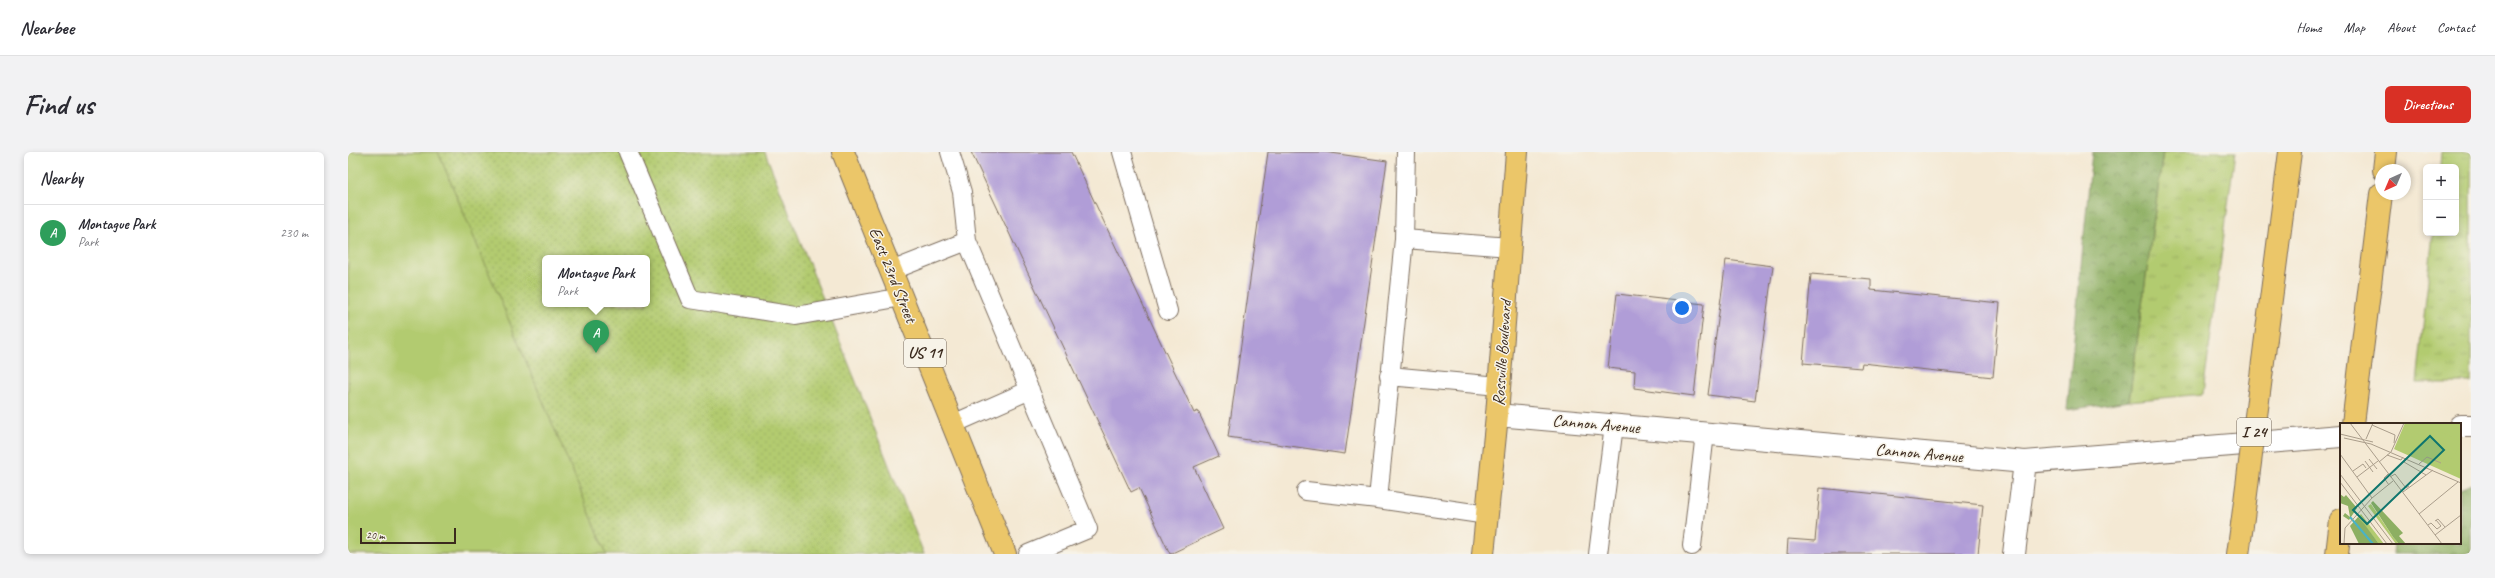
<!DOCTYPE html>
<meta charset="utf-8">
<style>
:root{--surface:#fff;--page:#f2f2f3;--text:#2b2b33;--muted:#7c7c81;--line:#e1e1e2;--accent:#d93025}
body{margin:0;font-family:Caveat,sans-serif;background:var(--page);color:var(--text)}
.controls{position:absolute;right:12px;top:12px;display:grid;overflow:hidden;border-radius:6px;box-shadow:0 2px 6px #0003}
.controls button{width:36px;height:36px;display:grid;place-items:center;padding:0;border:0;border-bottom:1px solid var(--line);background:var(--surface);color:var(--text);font:20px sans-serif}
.compass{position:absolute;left:2027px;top:12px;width:36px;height:36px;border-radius:50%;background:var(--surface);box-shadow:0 2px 6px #0003;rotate:224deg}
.scale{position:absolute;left:12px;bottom:10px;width:96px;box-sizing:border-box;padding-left:4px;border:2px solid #3b2a1e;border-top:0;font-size:11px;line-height:14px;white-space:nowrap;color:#3b2a1e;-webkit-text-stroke:3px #f7f3e8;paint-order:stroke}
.you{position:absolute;left:1334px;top:156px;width:14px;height:14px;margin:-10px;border:3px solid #fff;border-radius:50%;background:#1a73e8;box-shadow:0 0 0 6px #1a73e833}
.badge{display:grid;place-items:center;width:26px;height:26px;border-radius:50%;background:var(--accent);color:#fff;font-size:13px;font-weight:700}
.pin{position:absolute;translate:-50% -33px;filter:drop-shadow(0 1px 2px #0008)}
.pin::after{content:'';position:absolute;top:21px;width:14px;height:12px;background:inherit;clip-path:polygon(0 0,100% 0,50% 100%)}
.popup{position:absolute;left:194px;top:103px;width:108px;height:52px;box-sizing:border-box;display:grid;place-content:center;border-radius:6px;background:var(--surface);filter:drop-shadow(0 1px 3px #0005);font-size:13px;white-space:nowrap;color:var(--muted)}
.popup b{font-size:15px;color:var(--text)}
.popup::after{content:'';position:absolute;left:50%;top:100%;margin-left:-8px;border:8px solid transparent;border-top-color:var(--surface)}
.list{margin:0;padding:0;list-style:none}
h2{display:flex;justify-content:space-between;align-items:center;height:52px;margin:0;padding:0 16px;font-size:17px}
h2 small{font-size:13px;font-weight:400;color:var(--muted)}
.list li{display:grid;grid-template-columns:26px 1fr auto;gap:12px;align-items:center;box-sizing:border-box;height:56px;padding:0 16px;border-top:1px solid var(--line)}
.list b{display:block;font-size:15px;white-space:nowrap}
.list p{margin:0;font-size:13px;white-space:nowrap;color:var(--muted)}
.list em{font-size:13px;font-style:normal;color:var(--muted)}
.map{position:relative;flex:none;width:2123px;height:402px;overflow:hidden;border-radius:6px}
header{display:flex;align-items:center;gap:24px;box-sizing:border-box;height:56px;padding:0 20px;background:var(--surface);border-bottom:1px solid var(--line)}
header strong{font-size:19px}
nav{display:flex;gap:22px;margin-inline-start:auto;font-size:14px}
.intro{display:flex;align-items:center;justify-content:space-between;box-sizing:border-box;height:96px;padding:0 24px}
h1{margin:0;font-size:28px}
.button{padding:10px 18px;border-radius:6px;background:var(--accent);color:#fff;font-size:14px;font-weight:700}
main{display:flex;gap:24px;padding:0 24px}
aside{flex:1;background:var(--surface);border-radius:6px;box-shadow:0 2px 6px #0003}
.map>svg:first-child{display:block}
</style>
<header>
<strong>Nearbee</strong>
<nav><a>Home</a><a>Map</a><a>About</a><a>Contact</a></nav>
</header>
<div class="intro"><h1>Find us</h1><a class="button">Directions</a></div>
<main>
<aside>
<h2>Nearby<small></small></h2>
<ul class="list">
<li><span class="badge" style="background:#2e9e5b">A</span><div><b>Montague Park</b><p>Park</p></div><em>230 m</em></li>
</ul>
</aside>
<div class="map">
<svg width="2123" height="402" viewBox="0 0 2123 402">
<defs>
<pattern id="grass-tufts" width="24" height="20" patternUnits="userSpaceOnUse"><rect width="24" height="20" fill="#b2cb70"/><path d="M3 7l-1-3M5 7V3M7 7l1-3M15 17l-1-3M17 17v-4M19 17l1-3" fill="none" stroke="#9aae61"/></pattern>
<pattern id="forest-crowns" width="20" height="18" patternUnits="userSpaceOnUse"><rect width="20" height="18" fill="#8daf62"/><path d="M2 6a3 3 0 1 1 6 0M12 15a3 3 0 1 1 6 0" fill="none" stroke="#748f50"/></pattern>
<pattern id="park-dots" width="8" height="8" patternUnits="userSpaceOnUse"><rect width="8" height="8" fill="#b2cb70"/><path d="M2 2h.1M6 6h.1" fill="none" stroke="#9aae61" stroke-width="1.8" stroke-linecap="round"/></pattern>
</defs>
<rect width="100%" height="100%" fill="#f7f3e8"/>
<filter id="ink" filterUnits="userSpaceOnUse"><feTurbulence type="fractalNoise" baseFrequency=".025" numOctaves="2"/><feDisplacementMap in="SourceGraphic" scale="8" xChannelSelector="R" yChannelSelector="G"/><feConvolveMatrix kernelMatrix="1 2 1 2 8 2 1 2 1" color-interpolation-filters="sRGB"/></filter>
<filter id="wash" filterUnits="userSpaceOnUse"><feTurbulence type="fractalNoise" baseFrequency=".012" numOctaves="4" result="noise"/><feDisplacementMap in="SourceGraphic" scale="16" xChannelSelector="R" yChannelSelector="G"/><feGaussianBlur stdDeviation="0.9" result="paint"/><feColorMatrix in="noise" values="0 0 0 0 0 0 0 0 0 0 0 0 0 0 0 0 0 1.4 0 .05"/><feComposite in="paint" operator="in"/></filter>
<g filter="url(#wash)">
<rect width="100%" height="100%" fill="#f4e9d4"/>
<!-- grass -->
<path fill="url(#grass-tufts)" stroke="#767a47" d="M1815,0H1887L1855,242L1781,249Z
M2093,0H2123V231H2069L2085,81H2108V15H2092Z"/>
<!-- forest -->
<path fill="url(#forest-crowns)" stroke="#646c40" d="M1744,0H1815L1781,249L1719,258Z
M2123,332V402H2044L2045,391H2112V337Z"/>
<!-- park -->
<path fill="url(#park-dots)" stroke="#767a47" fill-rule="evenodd" d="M0,0H417L576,402H0ZM197,106H299V152H197Z"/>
<!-- garden -->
<path fill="#b2cb70" stroke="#767a47" d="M0,0H90L259,402H0Z"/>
<g id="blocks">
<!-- building -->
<path fill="#b09dd7" d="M623,0H723L846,261L850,259L871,304L846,315L875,377L822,402L791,336L783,340Z
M920,0H976L1039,9L997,302L880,285Z
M1378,108L1425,114L1407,249L1360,243Z
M1463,122L1523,127V138L1652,151L1645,225L1514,211L1513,216L1455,211Z
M1269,142L1356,152L1346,244L1286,236L1287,219L1260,216Z
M1472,336L1635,353L1630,402H1439L1440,387L1467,389Z"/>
</g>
</g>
<g filter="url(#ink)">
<use href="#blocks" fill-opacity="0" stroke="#7c6d5e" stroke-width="1"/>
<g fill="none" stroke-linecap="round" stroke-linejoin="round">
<defs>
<path id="lane" d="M280,0L342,147L448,164L554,145
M602,0L614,40L619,89L740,377L680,402
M774,0L820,159
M1058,0L1056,87L1030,347L1139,363
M1056,87L1162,95
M543,119L619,89
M1041,224L1151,234
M605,272L682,238
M958,339L1030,347
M1344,394L1357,281
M1250,402L1266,273"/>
<path id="street" d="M1149,263L1677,310L1993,284
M2112,274H2123
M1666,402L1677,310"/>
<path id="primary" d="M495,0L657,402
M1135,402L1149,263L1169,0"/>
<path id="highway" d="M2036,18L2038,0
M1918,186L1942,0
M2005,272L2033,42
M1890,402L1894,373
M1989,402L1993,368"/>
</defs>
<!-- lane casing -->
<use href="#lane" stroke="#7c6d5e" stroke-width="20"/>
<!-- street casing -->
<use href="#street" stroke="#7c6d5e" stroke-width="24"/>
<!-- primary casing -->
<use href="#primary" stroke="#7c6d5e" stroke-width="24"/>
<!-- highway casing -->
<use href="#highway" stroke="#7c6d5e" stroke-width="24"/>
<!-- lane -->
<use href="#lane" stroke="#fff" stroke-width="18"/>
<!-- street -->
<use href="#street" stroke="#fff" stroke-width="22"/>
<!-- primary -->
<use href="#primary" stroke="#ebc669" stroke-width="22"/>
<!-- highway -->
<use href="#highway" stroke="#ebc669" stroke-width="22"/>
<defs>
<path id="highway-bridge" d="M1894,373L1918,186"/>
</defs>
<!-- highway-bridge casing -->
<use href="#highway-bridge" stroke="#7c6d5e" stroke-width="24" stroke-linecap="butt"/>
<!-- highway-bridge -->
<use href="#highway-bridge" stroke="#ebc669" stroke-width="22"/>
</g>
</g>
<g text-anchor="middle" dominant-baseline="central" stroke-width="3" stroke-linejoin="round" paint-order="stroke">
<!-- shield labels -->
<g fill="#f7f3e8" stroke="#73665b" stroke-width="1">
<rect x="556" y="187" width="42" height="28" rx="3"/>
<rect x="1889" y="266" width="34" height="28" rx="3"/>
</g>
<g font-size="16" font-weight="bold" fill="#3b2a1e">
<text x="577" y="201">US 11</text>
<text x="1906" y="280">I 24</text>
</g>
<!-- street labels -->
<g font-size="17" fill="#3b2a1e" stroke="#f7f3e8">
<text transform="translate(545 123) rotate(68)">East 23rd Street</text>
<text transform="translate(1154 201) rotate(-86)">Rossville Boulevard</text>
<text transform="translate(1248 272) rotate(5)">Cannon Avenue</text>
<text transform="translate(1571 301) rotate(5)">Cannon Avenue</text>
</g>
</g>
<!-- overview -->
<g transform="translate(1992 271)">
<rect width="121" height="121" fill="#f4e9d4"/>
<path d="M31,81L53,114L59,121H56L28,83ZM21,91L34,108L44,121H39L31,111L18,94Z" fill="#b2cb70"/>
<path d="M0,71L4,74L6,72L17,85L9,97L3,93L5,90L10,94L8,83L0,80ZM33,78L63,110L59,113L66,121H59L53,114L31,80ZM18,94L25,102L39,121H19L10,103Z" fill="#8daf62"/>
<path d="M65,0H121V56L54,26Z" fill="#b2cb70"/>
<path d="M87,3L121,18L113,36L78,21Z" fill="#b2cb70"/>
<path fill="none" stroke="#49b3c7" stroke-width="2" d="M10,94L33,121"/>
<path fill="none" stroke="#aa9d8b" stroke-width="1" d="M10,0L102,121M32,2L55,12L54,20M0,11L33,19M4,15L31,21L121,60M26,16L33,0M0,31L32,75M47,32L61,37L63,34M66,35L64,39L86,52M29,36L37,46M25,38L33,49M39,39L51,29L64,0M79,41L87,34L101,40M13,48L23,41L26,45M0,51L53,121M48,51L44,55L49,62M17,54L38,38M50,54L55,51L66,65L69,63M0,59L47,121M63,69L93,47M79,91L118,59M95,98L98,96L105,104M88,102L91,100L97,106L101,103L96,97M95,112L121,92M4,121L5,105L32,75L53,58"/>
<path fill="#0f766e" fill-opacity="0.15" stroke="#0f766e" stroke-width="2" d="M90,13L104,27L27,101L13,87Z"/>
<rect width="121" height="121" fill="none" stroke="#3b2a1e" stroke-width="2"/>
</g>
</svg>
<div class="controls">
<button>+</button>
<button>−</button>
</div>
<svg class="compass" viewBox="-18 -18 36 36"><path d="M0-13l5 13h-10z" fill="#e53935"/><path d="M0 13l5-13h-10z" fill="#7c7c81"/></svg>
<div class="scale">20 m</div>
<div class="you"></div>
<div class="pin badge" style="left:248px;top:201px;background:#2e9e5b">A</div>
<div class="popup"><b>Montague Park</b>Park</div>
</div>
</main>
